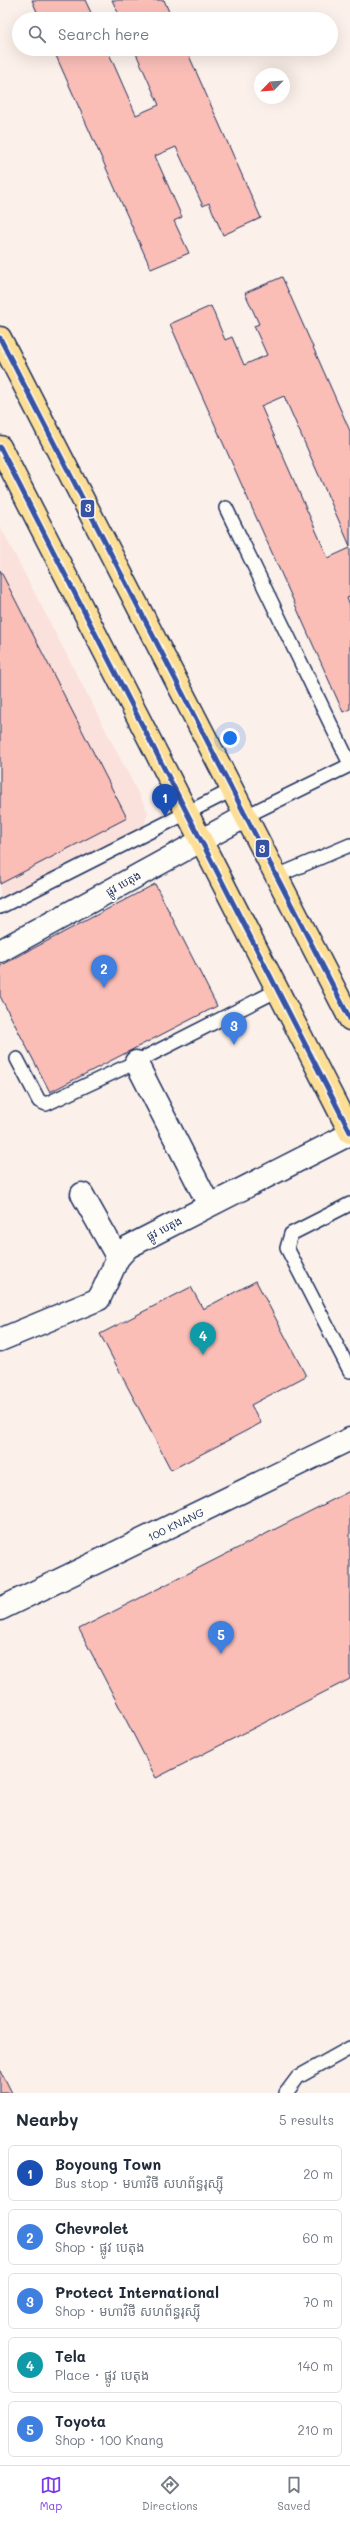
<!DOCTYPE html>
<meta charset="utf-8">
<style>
:root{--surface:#fff;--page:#f2f2f3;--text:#1f2937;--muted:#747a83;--line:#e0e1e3;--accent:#7c3aed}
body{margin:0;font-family:Mali,"Noto Sans Khmer",sans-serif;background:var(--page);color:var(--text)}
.compass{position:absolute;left:254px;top:68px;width:36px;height:36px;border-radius:50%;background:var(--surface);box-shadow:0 4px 16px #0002;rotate:245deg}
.you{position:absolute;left:230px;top:738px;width:14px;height:14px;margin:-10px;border:3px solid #fff;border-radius:50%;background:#1a73e8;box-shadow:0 0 0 6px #1a73e833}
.badge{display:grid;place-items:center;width:26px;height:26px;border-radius:50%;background:var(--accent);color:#fff;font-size:13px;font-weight:700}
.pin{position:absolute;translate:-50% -33px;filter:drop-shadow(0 1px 2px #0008)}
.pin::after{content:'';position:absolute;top:21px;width:14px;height:12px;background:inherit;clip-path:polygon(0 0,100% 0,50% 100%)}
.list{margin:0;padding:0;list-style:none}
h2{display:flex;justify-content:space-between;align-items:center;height:52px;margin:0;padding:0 16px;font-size:17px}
h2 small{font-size:13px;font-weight:400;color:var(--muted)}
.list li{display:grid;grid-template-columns:26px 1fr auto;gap:12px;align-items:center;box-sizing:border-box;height:56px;margin:0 8px 8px;padding:0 8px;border:1px solid var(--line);border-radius:6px}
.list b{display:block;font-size:15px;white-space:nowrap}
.list p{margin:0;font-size:13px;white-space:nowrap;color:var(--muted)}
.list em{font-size:13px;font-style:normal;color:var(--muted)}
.icon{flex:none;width:22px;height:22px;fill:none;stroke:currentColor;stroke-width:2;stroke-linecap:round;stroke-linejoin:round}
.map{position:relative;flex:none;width:350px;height:2093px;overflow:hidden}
.search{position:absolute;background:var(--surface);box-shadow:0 4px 16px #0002;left:12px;right:12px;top:12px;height:44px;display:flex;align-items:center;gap:10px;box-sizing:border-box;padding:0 14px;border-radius:22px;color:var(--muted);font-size:15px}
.sheet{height:372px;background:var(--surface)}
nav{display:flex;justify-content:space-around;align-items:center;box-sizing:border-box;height:56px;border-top:1px solid var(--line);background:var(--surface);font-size:11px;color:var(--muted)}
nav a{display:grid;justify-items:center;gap:2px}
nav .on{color:var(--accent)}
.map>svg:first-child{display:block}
</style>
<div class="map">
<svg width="350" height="2093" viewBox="0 0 350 2093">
<rect width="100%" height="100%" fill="#fcf0ea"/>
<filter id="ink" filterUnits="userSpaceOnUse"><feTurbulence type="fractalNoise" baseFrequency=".025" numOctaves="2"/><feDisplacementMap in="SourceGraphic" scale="8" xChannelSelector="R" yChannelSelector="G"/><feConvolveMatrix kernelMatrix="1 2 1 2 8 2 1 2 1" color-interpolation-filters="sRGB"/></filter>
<g filter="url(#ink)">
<!-- built -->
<path fill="#fbe1db" d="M0,526L148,812L140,842L0,914Z"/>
<!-- building -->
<path fill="#fabeb7" stroke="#1b2f5e" d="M32,0H85L94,19H40Z
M112,0H164L172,19H121Z
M53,49H107L136,115L159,105L134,49H186L261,218L223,235L209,203L203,206L176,147L155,156L182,217L174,221L189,253L151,269Z
M282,277L350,431V546L284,396L261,406L328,558L350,548V597L347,598L350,606V709L343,712L170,324L211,306L225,340L232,337L244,365L267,355L254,326L259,324L245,293Z
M0,570L127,818L0,884Z
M155,884L217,1006L50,1092L0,996V966Z
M256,1281L306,1376L251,1405L261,1423L171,1470L100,1334L191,1287L203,1309Z
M350,1491V1679L156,1778L79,1629Z
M0,2069L12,2093H0Z"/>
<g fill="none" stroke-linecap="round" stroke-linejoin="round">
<defs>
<path id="service" d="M226,508L350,764
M246,816L350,765
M277,876L350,845
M0,907L232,790
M17,1059L39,1101L46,1104L136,1062L278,990
M350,1204L291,1234L287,1248L350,1371
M286,2093L298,2077L350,2048"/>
<g id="minor">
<path d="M0,951L246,816"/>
<path d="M136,1062L209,1205"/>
<path d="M82,1194L118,1258"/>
<path d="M0,1340L99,1299L118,1258L128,1247L350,1134"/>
<path id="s1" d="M0,1609L350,1439"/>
</g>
<path id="trunk" d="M0,338L350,1019
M0,447L350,1132"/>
</defs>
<!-- service casing -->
<use href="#service" stroke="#1b2f5e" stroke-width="16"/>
<!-- minor casing -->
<use href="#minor" stroke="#1b2f5e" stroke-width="25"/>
<!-- trunk casing -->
<use href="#trunk" stroke="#1b2f5e" stroke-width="25"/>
<!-- service -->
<use href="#service" stroke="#fdfcf7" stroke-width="13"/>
<!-- minor -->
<use href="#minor" stroke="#fdfcf7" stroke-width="22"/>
<!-- trunk -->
<use href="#trunk" stroke="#fcde96" stroke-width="22"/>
<defs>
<path id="bus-1" d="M0,338L350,1019
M0,447L350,1132"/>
</defs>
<!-- bus-1 casing -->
<use href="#bus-1" stroke="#fdfcf7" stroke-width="8"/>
<!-- bus-1 -->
<use href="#bus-1" stroke="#3853a4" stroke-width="5"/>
</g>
</g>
<g text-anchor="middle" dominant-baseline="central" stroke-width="4" stroke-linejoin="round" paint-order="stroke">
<!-- street labels -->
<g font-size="11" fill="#1b2f5e" stroke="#fdfcf7">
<text transform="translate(123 883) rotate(-29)">ផ្លូវ បេតុង</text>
<text transform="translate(164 1228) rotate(-27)">ផ្លូវ បេតុង</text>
<text stroke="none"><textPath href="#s1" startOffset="195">100 KNANG</textPath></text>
</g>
</g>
<g stroke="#fdfcf7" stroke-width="1.5">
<rect x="80" y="499" width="15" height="19" rx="4" fill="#3853a4"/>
<rect x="255" y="839" width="15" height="19" rx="4" fill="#3853a4"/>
</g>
<g font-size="11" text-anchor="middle" font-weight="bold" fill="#fff">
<text x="88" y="512">3</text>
<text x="262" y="853">3</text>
</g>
</svg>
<svg class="compass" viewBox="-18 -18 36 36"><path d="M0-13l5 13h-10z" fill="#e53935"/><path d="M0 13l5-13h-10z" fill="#747a83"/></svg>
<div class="you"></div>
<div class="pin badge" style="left:165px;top:817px;background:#1a4fb4">1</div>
<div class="pin badge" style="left:104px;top:988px;background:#3f7fe0">2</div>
<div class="pin badge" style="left:234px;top:1045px;background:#3f7fe0">3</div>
<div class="pin badge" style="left:203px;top:1355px;background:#0f9aa8">4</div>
<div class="pin badge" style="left:221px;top:1654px;background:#3f7fe0">5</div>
<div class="search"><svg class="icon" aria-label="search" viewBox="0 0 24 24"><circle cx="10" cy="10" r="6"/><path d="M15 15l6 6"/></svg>Search here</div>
</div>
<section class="sheet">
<h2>Nearby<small>5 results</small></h2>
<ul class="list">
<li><span class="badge" style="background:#1a4fb4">1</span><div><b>Boyoung Town</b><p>Bus stop · មហាវិថី សហព័ន្ធរុស្ស៊ី</p></div><em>20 m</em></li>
<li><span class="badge" style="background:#3f7fe0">2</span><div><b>Chevrolet</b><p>Shop · ផ្លូវ បេតុង</p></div><em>60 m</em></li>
<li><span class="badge" style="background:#3f7fe0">3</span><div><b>Protect International</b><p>Shop · មហាវិថី សហព័ន្ធរុស្ស៊ី</p></div><em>70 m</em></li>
<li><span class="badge" style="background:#0f9aa8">4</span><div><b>Tela</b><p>Place · ផ្លូវ បេតុង</p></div><em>140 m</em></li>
<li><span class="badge" style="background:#3f7fe0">5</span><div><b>Toyota</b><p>Shop · 100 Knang</p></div><em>210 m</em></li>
</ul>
</section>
<nav>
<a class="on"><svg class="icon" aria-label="map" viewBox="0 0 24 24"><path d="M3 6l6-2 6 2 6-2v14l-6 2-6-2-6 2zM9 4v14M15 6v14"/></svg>Map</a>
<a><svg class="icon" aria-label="directions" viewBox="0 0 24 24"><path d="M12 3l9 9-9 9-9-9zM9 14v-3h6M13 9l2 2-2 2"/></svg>Directions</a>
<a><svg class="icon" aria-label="saved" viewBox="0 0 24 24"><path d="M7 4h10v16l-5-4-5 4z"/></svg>Saved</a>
</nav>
